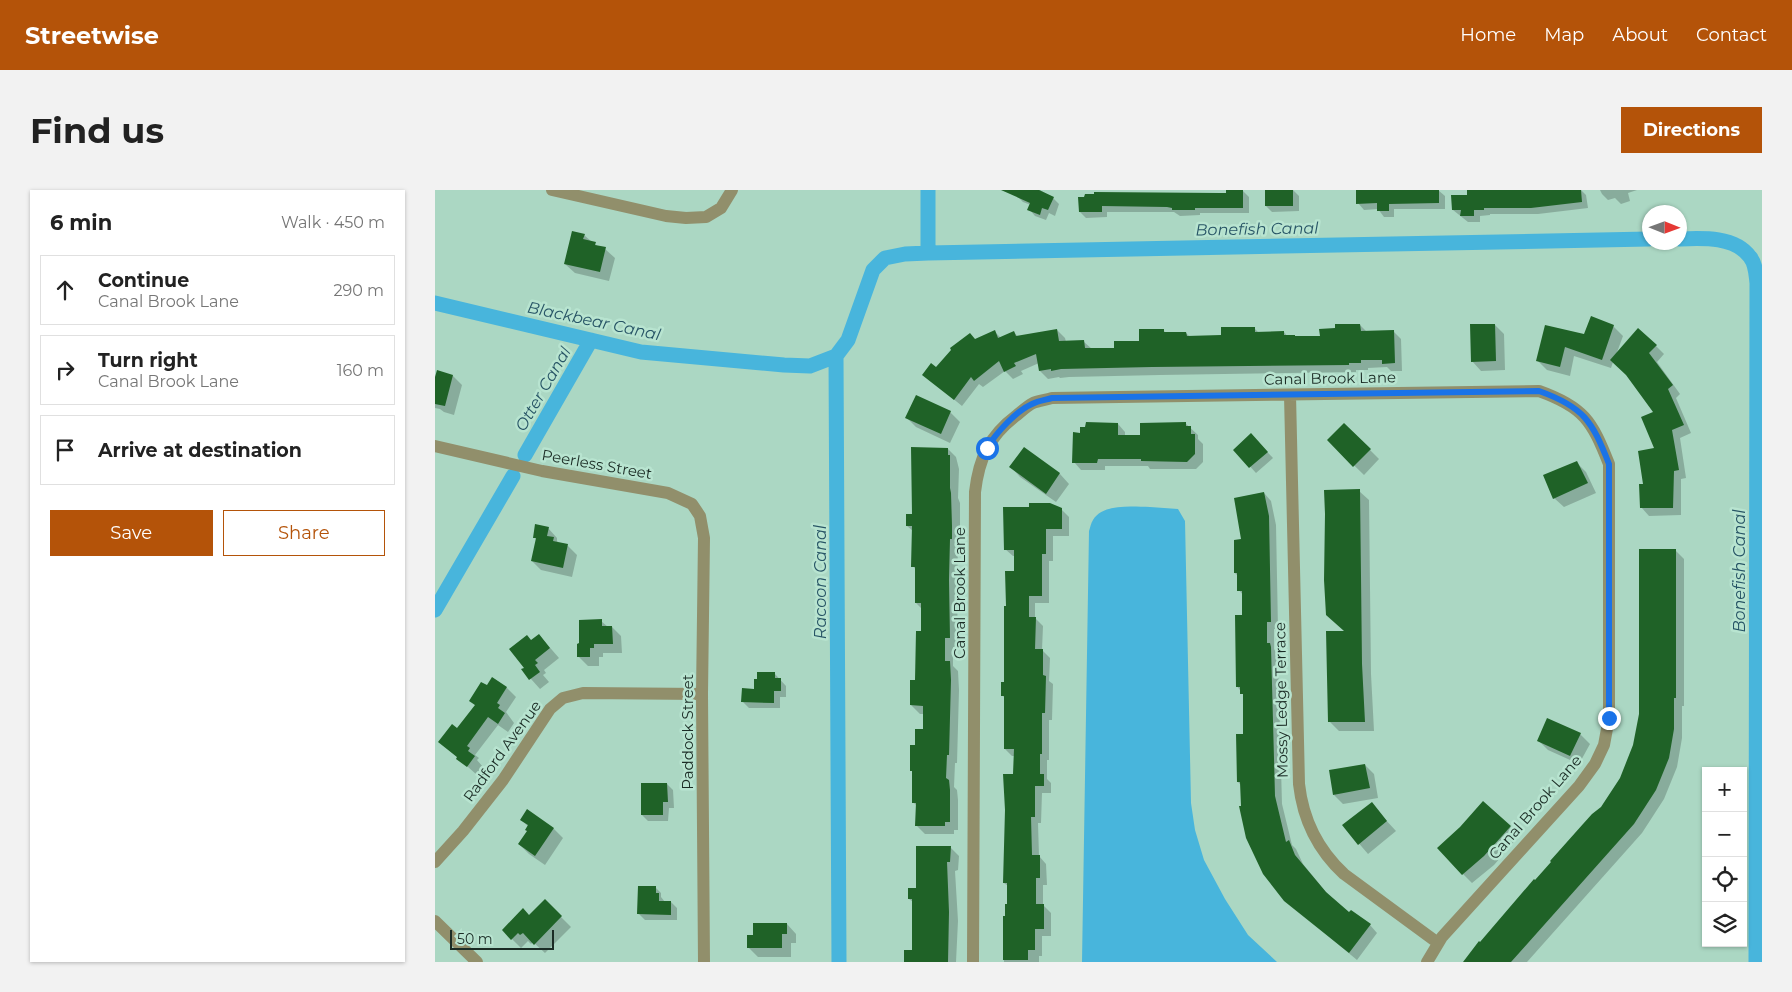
<!DOCTYPE html>
<meta charset="utf-8">
<style>
:root{--surface:#fff;--page:#f2f2f2;--text:#222;--muted:#767676;--line:#e0e0e0;--accent:#b45309}
body{margin:0;font-family:Montserrat,sans-serif;background:var(--page);color:var(--text)}
.controls{position:absolute;right:15px;bottom:15px;display:grid;overflow:hidden;border-radius:0px;box-shadow:0 1px 4px #0004}
.controls button{width:45px;height:45px;display:grid;place-items:center;padding:0;border:0;border-bottom:1px solid var(--line);background:var(--surface);color:var(--text);font:25px sans-serif}
.compass{position:absolute;left:1207px;top:15px;width:45px;height:45px;border-radius:50%;background:var(--surface);box-shadow:0 1px 4px #0004;rotate:91deg}
.scale{position:absolute;left:15px;bottom:12px;width:104px;box-sizing:border-box;padding-left:5px;border:2px solid #1b2c25;border-top:0;font-size:14px;line-height:18px;white-space:nowrap;color:#1b2c25;-webkit-text-stroke:4px #b8e4d0;paint-order:stroke}
.stop{position:absolute;width:15px;height:15px;margin:-11px;border:4px solid #1a73e8;border-radius:50%;background:#fff}
.stop.end{background:#1a73e8;border-color:#fff;box-shadow:0 1px 5px #0008}
.list{margin:0;padding:0;list-style:none}
h2{display:flex;justify-content:space-between;align-items:center;height:65px;margin:0;padding:0 20px;font-size:21px}
h2 small{font-size:16px;font-weight:400;color:var(--muted)}
.list li{display:grid;grid-template-columns:32px 1fr auto;gap:15px;align-items:center;box-sizing:border-box;height:70px;margin:0 10px 10px;padding:0 10px;border:1px solid var(--line);border-radius:0px}
.list b{display:block;font-size:19px;white-space:nowrap}
.list p{margin:0;font-size:16px;white-space:nowrap;color:var(--muted)}
.list em{font-size:16px;font-style:normal;color:var(--muted)}
.actions{display:flex;gap:10px;padding:15px 20px}
.actions a{flex:1;padding:11px 0;border:1px solid var(--accent);border-radius:0px;text-align:center;font-size:18px;color:var(--accent)}
.actions .main{background:var(--accent);color:#fff}
.icon{flex:none;width:28px;height:28px;fill:none;stroke:currentColor;stroke-width:2;stroke-linecap:round;stroke-linejoin:round}
.map{position:relative;flex:none;width:1327px;height:772px;overflow:hidden;border-radius:0px}
header{display:flex;align-items:center;gap:30px;box-sizing:border-box;height:70px;padding:0 25px;background:var(--accent);color:#fff}
header strong{font-size:24px}
nav{display:flex;gap:28px;margin-inline-start:auto;font-size:18px}
.intro{display:flex;align-items:center;justify-content:space-between;box-sizing:border-box;height:120px;padding:0 30px}
h1{margin:0;font-size:35px}
.button{padding:12px 22px;border-radius:0px;background:var(--accent);color:#fff;font-size:18px;font-weight:700}
main{display:flex;gap:30px;padding:0 30px}
aside{flex:1;background:var(--surface);border-radius:0px;box-shadow:0 1px 4px #0004}
.map>svg:first-child{display:block}
</style>
<header>
<strong>Streetwise</strong>
<nav><a>Home</a><a>Map</a><a>About</a><a>Contact</a></nav>
</header>
<div class="intro"><h1>Find us</h1><a class="button">Directions</a></div>
<main>
<aside>
<h2>6 min<small>Walk · 450 m</small></h2>
<ul class="list">
<li><svg class="icon" aria-label="ahead" viewBox="0 0 24 24"><path d="M12 20V5M6 11l6-6 6 6"/></svg><div><b>Continue</b><p>Canal Brook Lane</p></div><em>290 m</em></li>
<li><svg class="icon" aria-label="right" viewBox="0 0 24 24"><path d="M7 20v-9h11M14 6l5 5-5 5"/></svg><div><b>Turn right</b><p>Canal Brook Lane</p></div><em>160 m</em></li>
<li><svg class="icon" aria-label="arrive" viewBox="0 0 24 24"><path d="M6 21V4h12l-3 4 3 4H6"/></svg><div><b>Arrive at destination</b></div></li>
</ul>
<div class="actions"><a class="main">Save</a><a>Share</a></div>
</aside>
<div class="map">
<svg width="1327" height="772" viewBox="0 0 1327 772">
<rect width="100%" height="100%" fill="#abd7c3"/>
<!-- water -->
<path fill="#48b5dc" d="M715,317L743,319L750,331L756,613L760,640L769,670L790,709L813,745L842,772H647L654,341C655,338 656,333 658,330C668,313 698,317 715,317Z"/>
<!-- shadow -->
<path fill="#0003" d="M585,0H605L618,8L624,14L620,26L614,23L611,30L600,26L594,19L596,15L588,12L582,6Z
M831,0H858L864,6V21L837,22L831,16Z
M981,0H1003L1010,6V19H959V27H949L943,19L929,20L923,13Z
M1037,0H1146L1151,5L1153,18L1103,24H1055V25L1045,26V32H1033L1018,20L1034,6Z
M1165,0H1202L1193,3L1195,11L1186,14L1180,8L1173,10L1167,4Z
M808,1L814,7V23H765V25L745,26L739,22H672V27L651,28L645,22V8L793,4Z
M149,45L157,52L164,57L170,59L180,68L174,91L140,83L130,74Z
M925,135L932,142L958,141L966,149L967,181H956L952,177L933,178V180H921V182L725,185L634,187L625,188L624,187L613,189L605,181L604,173L586,181L588,184L578,189L570,181L548,197L544,194L527,216L489,185L502,179L541,150L560,142L566,148L579,142L583,147L622,140L630,148L631,152H649L657,159H681L705,152L728,140L731,143H751L755,147L787,146L819,138L824,143L849,142L852,146L861,148L886,147L902,140Z
M1060,135L1069,144L1070,180L1046,181L1037,171Z
M1178,136L1188,146L1181,165L1221,156L1229,164L1222,172L1245,204L1241,208L1256,243L1245,248L1251,288L1246,289V325L1214,326L1206,317L1209,295L1221,259L1220,222L1195,187L1178,172L1176,178L1139,166L1135,186L1112,180L1103,171L1150,146Z
M18,186L27,195L19,225L9,222L5,219L0,218V187Z
M515,222L525,232L515,253L481,237L471,227Z
M750,233L763,245V249L768,254V272L761,279H715L713,276H670V280H646L639,272L646,244L683,234L690,242V246H707Z
M909,234L944,269L929,285L893,250Z
M822,251L838,268L821,283L800,260Z
M513,259L521,267L524,279L523,308L525,313V357H523L522,399L523,457H518V476L523,481L524,500L522,573H520L519,597L522,600L523,610V640H519V644H490L481,635L482,616L478,612L479,583L476,580L481,557L489,540V524H485L476,515L488,442V420L481,413V380L478,376V341L472,336Z
M589,259L625,284L634,294L621,312L585,287L576,277Z
M1141,272L1151,282L1161,303L1129,317L1119,308Z
M924,301L934,310L936,484L939,541H904L895,532L911,442Z
M829,303L836,311L841,335L843,439H839V459L843,466L847,614L857,655L861,659L868,674L895,707L914,724L935,735L942,743L922,770L850,710L808,617L806,595L803,592L809,545L810,507L802,496L809,426L808,405L804,400L803,386L800,383L808,351Z
M626,319L634,327V346H618V371H614V413H600V428L608,436L607,460L615,468L614,491L618,494L617,530H614V570H612V589L616,593V603H607L606,633H603L604,666L611,674L612,695H608V715L616,723V746H607V766H604V772H569V728H571L573,715V696L569,693L580,585V566H577L570,559V508L567,505L570,493L573,418L580,382V366H578L570,359Z
M113,338L122,348V351L124,354L133,356L142,365L137,387L106,380L97,371L102,350L99,347Z
M1241,361L1249,369V516H1247V548L1242,577L1229,609L1207,643L1092,772H1030L1167,618L1186,589L1200,556Z
M166,431L173,437H177L186,446L187,463H168V467H164V476H153L143,466Z
M104,445L124,468L109,480L111,483L108,485L114,492L105,499L88,480L90,478L97,451Z
M339,483L351,496V507H345V518H314L308,512Z
M58,488L72,498L81,507L71,522L79,533L73,542L63,535L40,565L44,568L42,570L48,577L42,585L5,552L23,540L41,516L35,510L52,497Z
M1113,529L1145,544L1155,554L1144,574L1113,560L1103,550Z
M930,575L939,584L943,608L908,614L899,605Z
M232,594L238,600L239,618H234L233,631H213L207,625Z
M936,614L961,641L933,664L909,636Z
M92,621L119,639L128,648L110,675L94,664L84,654L93,642L94,637L86,630Z
M1075,637L1084,646L1059,675L1037,693L1028,684Z
M515,657L524,666L523,680L520,681L523,731L521,772H470L478,761V712L474,709Z
M220,697L226,703V707L230,712H236L242,718V730H210L204,724Z
M110,711L136,737L110,763L98,752L96,754L93,751L86,758L68,740L94,727Z
M352,734L361,744V753H356V767H323L313,757L320,746Z"/>
<g fill="none" stroke-linecap="round" stroke-linejoin="round">
<!-- canal -->
<path stroke="#48b5dc" stroke-width="15" d="M493,0V63L1214,49
M1244,49C1267,48 1300,46 1315,67C1321,74 1321,85 1322,93L1321,772
M0,113L206,162L349,175L375,176L401,166
M90,265L156,150
M0,420L78,286
M404,772L401,166L413,150L438,80L450,68L470,64L493,63"/>
</g>
<!-- building -->
<path fill="#1f6227" d="M566,0H604L619,7L613,20L607,18L605,25L592,20L595,13Z
M791,0H808V18H760V20H737V18L732,17L667,16V22H644L643,7H649L650,4H659V2L784,3H791Z
M830,0H858V16H830Z
M921,0H1004V13L954,14V21H942V13L921,14Z
M1032,0H1146L1147,12L1096,18H1049V20H1039V26H1025L1026,20H1017L1016,5H1032Z
M137,41L150,44L148,49L161,52L160,55L171,57L165,82L129,74Z
M1156,126L1179,135L1167,170L1130,157L1125,177L1101,171L1110,135L1149,144Z
M900,134H925L926,141L959,140L960,173L947,174V170H926V173H914V175L717,177L626,179L616,181V179L604,181L601,164L579,173L581,176L569,182L564,171L539,191L536,187L519,210L487,185L496,173L501,177L516,160L515,158L535,143L540,149L560,140L563,148L579,141L581,146L622,139L624,151L649,150L650,158H679V151H704V139H729V142H751L752,146L786,145V137H820V142L849,141V145H860V146H885L884,139L900,138Z
M1035,134H1060L1061,171L1036,172Z
M1203,138L1222,155L1214,163L1238,195L1233,199L1249,235L1237,240L1244,280L1239,281L1238,318H1205L1204,294H1208L1203,261L1219,258L1206,227L1218,222L1191,185L1175,170Z
M2,180L18,185L10,216L0,214V187Z
M481,205L516,221L506,244L470,228Z
M651,232L683,233V245H705V233L751,232V236H756V244H760V264L752,272L706,271V269H663L662,273H637L638,242L645,243V237H650Z
M909,233L936,259L918,277L892,250Z
M816,243L833,262L814,278L798,260Z
M476,257L513,258V265H515V298L516,303L517,336V349H515L514,390L515,448H510V471H515L516,490L514,565H512L511,588L514,590L515,600V632H510V636H480L481,613H477V581H475V555H480V539H488V516L475,515V490H480L481,441H486V413H480V377H476L477,336H471V324H477Z
M589,257L625,283L611,304L574,277Z
M1142,271L1153,293L1118,309L1108,285Z
M925,299L927,474L930,532H893L891,441H909L891,425L889,390L890,324L889,300Z
M829,302L834,326L836,432H832V453H835L836,457L840,606L851,652L854,650L860,665L891,702L914,722L916,720L936,734L914,763L849,711L828,684L811,648L804,616H806L805,592H802L801,544H808V504H805V497H801L800,425H807V401H802V383H799V350L806,349L799,308Z
M594,313H615L627,318V339H611V364H607V406H594V427H601L600,459H608V485L611,486L610,523H607V564H605V584H609V596H600V627H596L597,665H605V688H601V714H609V739H600V760H593V770H568V726H570V714H572V693H568L570,620L568,584H578L579,559H569V506H566V492H569V416H571L570,381H579V360H569L568,317H594Z
M100,334L114,337L112,346L119,347L118,351L133,354L128,378L96,371L101,348H98Z
M1204,359H1241V508H1239V539L1234,568L1221,600L1199,634L1076,772H1028L1044,751L1045,752L1099,689L1100,690L1116,672L1115,671L1148,634L1157,624L1166,617L1185,588L1198,555L1204,524Z
M167,429V436H177L178,454H159V458H155V467H142V454L144,453V430Z
M104,444L115,458L100,470L103,473L100,475L105,482L94,490L86,479L89,478L74,459L92,445L96,450Z
M322,482H340V488H346V501H339V513L306,512L307,498L319,499V489H322Z
M57,487L72,497L62,513L65,515L63,518L70,523L63,534L53,527L32,556L35,558L33,561L40,566L32,577L21,569L22,567L3,552L17,534L22,538L40,515L34,511L46,492L52,495Z
M1112,528L1146,543L1135,566L1102,551Z
M930,574L935,598L898,605L894,580Z
M206,593H232L233,612H228V625H206Z
M1048,611L1076,636L1049,666L1027,685L1002,658L1025,637Z
M937,612L952,631L923,655L907,635Z
M92,619L119,638L100,666L83,654L92,641L90,640L93,635L85,630Z
M481,656H516L515,672H512L514,722L513,772H469V760H477V709H473V698H481Z
M203,696H221V703H224V711H236V725L202,724Z
M110,709L127,726L99,755L88,743L85,745L83,743L76,750L67,740L88,718L94,725Z
M318,733H352V744H347V758H312V745H318Z"/>
<g fill="none" stroke-linecap="round" stroke-linejoin="round">
<!-- street -->
<path stroke="#918f6b" stroke-width="12" d="M117,0L231,26L251,28L271,27L286,18L297,0
M855,205L864,594C868,630 882,659 909,684L1003,753
M0,256L107,281L233,303L257,314L265,326L269,348L267,504L269,772
M0,672L28,641L68,590L115,519L128,508L148,503L267,504
M0,731L42,772
M538,772L540,302C544,268 554,246 582,225C587,221 592,216 598,213C604,211 610,210 617,208L1104,201C1149,217 1157,231 1174,274V528L1169,555L1160,574L1144,596L1007,747L992,772"/>
</g>
<g fill="none" stroke-linecap="round" stroke-linejoin="round">
<!-- route -->
<path stroke="#1a73e8" stroke-width="6" d="M552,258C561,243 581,221 597,214C603,211 610,210 617,208L1104,201C1149,217 1157,231 1174,274V528"/>
</g>
<g text-anchor="middle" dominant-baseline="central" stroke-width="5" stroke-linejoin="round" paint-order="stroke">
<!-- street labels -->
<g font-size="15" fill="#1b2c25" stroke="#b8e4d0">
<text transform="translate(895 188) rotate(-1)">Canal Brook Lane</text>
<text transform="translate(162 274) rotate(10)">Peerless Street</text>
<text transform="translate(524 403) rotate(-90)">Canal Brook Lane</text>
<text transform="translate(846 510) rotate(-91)">Mossy Ledge Terrace</text>
<text transform="translate(252 542) rotate(-90)">Paddock Street</text>
<text transform="translate(67 561) rotate(-54)">Radford Avenue</text>
<text transform="translate(1100 617) rotate(-49)">Canal Brook Lane</text>
</g>
<!-- water labels -->
<g font-size="16" font-style="italic" fill="#275465" stroke="#b8e4d0">
<text transform="translate(822 39) rotate(-1)">Bonefish Canal</text>
<text transform="translate(159 131) rotate(12)">Blackbear Canal</text>
<text transform="translate(108 199) rotate(-60)">Otter Canal</text>
<text transform="translate(1304 381) rotate(-90)">Bonefish Canal</text>
<text transform="translate(385 392) rotate(-90)">Racoon Canal</text>
</g>
</g>
</svg>
<div class="controls">
<button>+</button>
<button>−</button>
<button><svg class="icon" aria-label="locate" viewBox="0 0 24 24"><circle cx="12" cy="12" r="6"/><path d="M12 2v4M12 18v4M2 12h4M18 12h4"/></svg></button>
<button><svg class="icon" aria-label="layers" viewBox="0 0 24 24"><path d="M12 4l9 5-9 5-9-5zM3 14l9 5 9-5"/></svg></button>
</div>
<svg class="compass" viewBox="-18 -18 36 36"><path d="M0-13l5 13h-10z" fill="#e53935"/><path d="M0 13l5-13h-10z" fill="#767676"/></svg>
<div class="scale">50 m</div>
<div class="stop" style="left:552px;top:258px"></div>
<div class="stop end" style="left:1174px;top:528px"></div>
</div>
</main>
